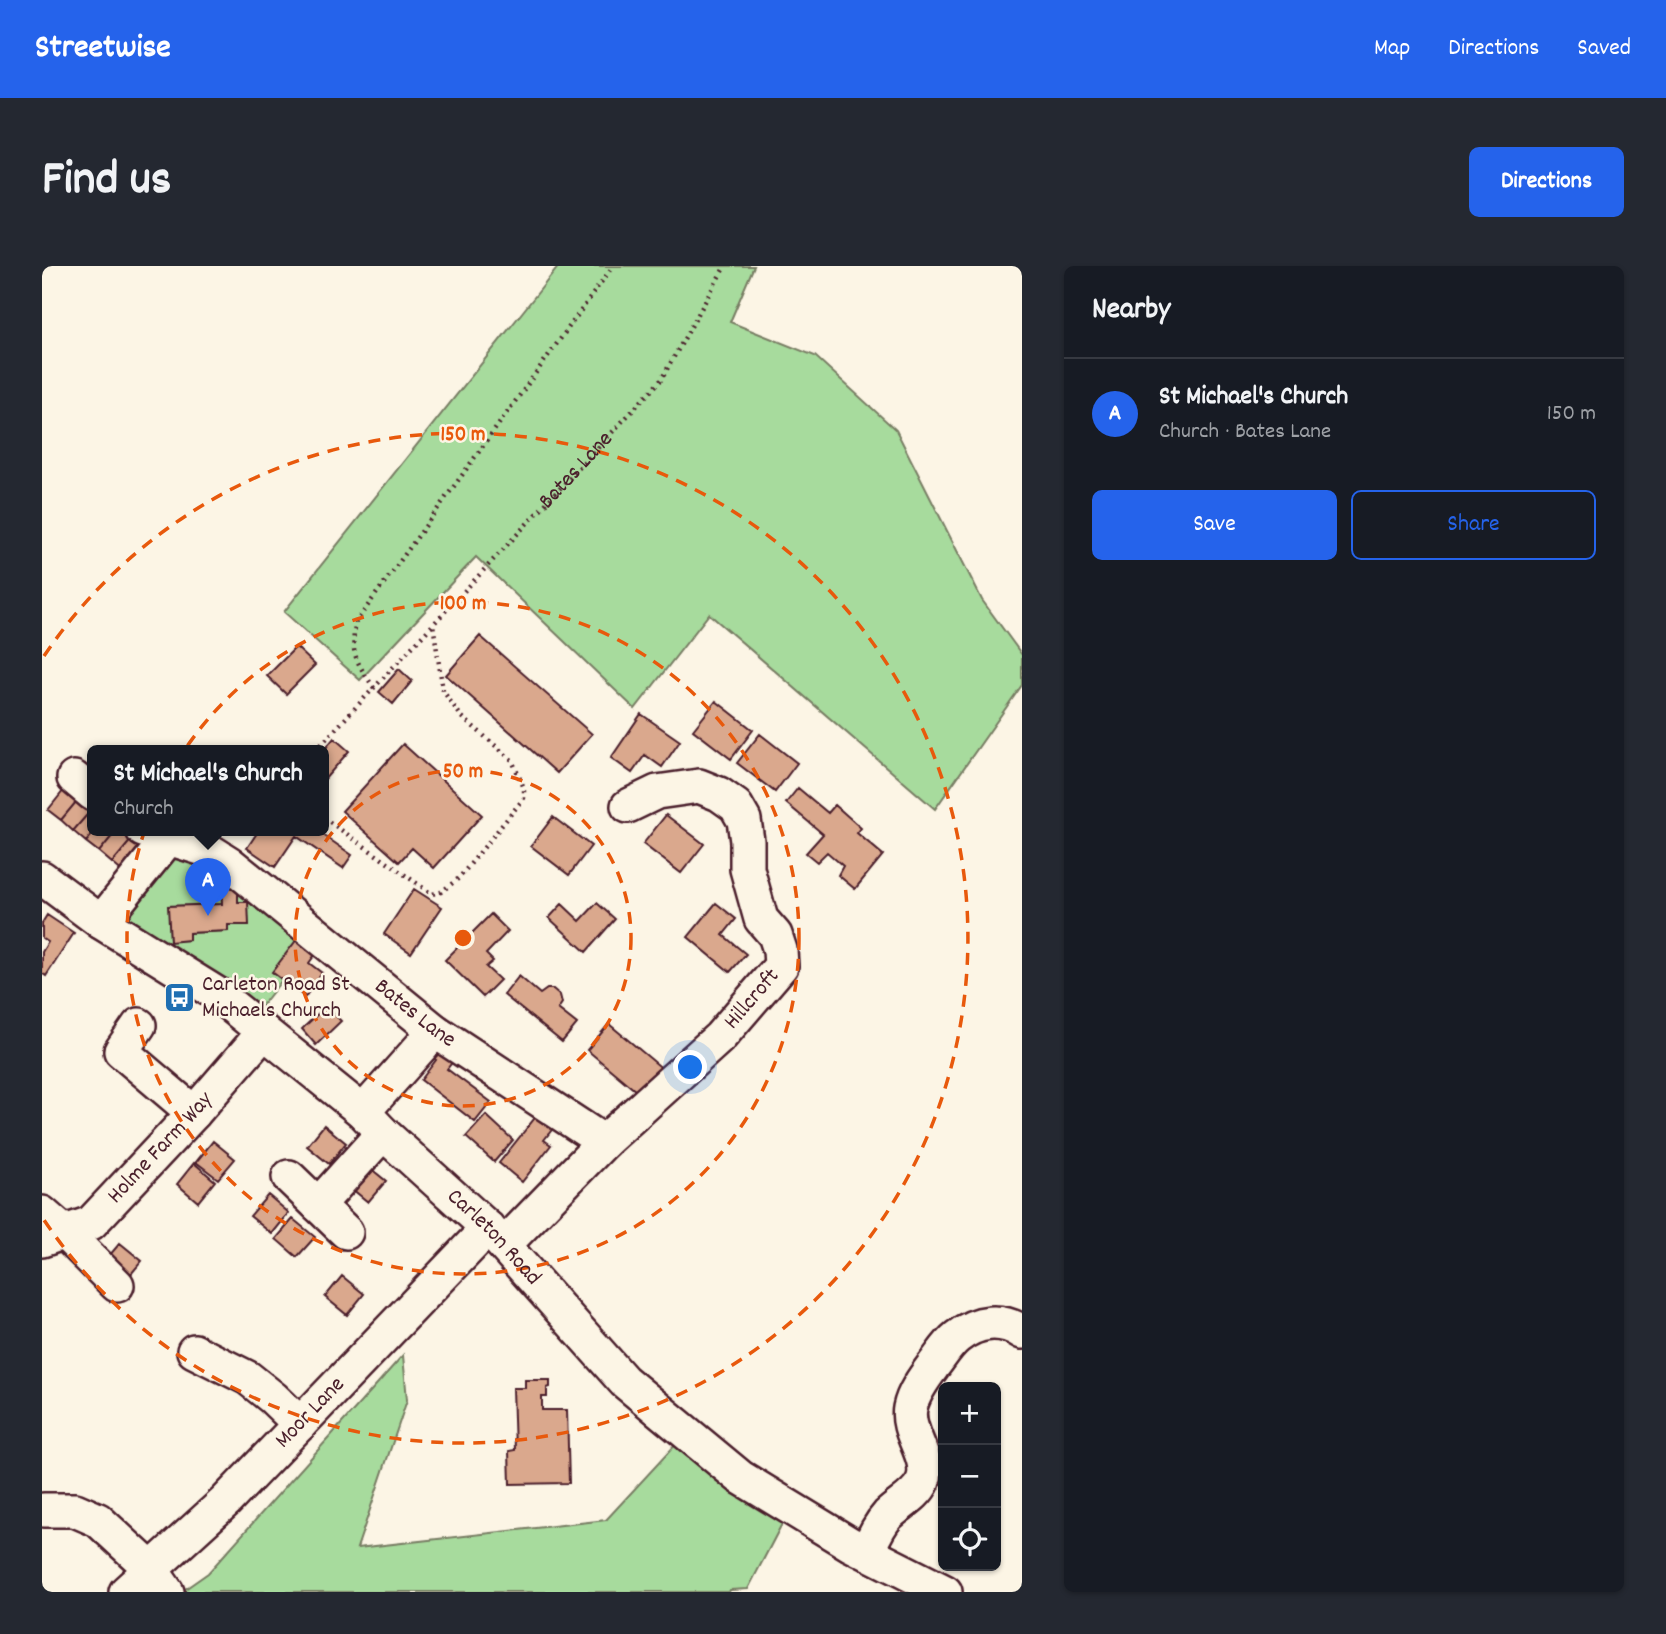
<!DOCTYPE html>
<meta charset="utf-8">
<style>
:root{--surface:#171b24;--page:#242831;--text:#f1f3f6;--muted:#9ea1a6;--line:#363941;--accent:#2563eb}
body{margin:0;font-family:Dekko,sans-serif;background:var(--page);color:var(--text)}
.controls{position:absolute;right:21px;bottom:21px;display:grid;overflow:hidden;border-radius:10px;box-shadow:0 2px 5px #0004}
.controls button{width:63px;height:63px;display:grid;place-items:center;padding:0;border:0;border-bottom:2px solid var(--line);background:var(--surface);color:var(--text);font:35px sans-serif}
.you{position:absolute;left:649px;top:802px;width:24px;height:24px;margin:-18px;border:5px solid #fff;border-radius:50%;background:#1a73e8;box-shadow:0 0 0 10px #1a73e833}
.badge{display:grid;place-items:center;width:46px;height:46px;border-radius:50%;background:var(--accent);color:#fff;font-size:23px;font-weight:700}
.pin{position:absolute;translate:-50% -58px;filter:drop-shadow(0 2px 4px #0008)}
.pin::after{content:'';position:absolute;top:37px;width:24px;height:21px;background:inherit;clip-path:polygon(0 0,100% 0,50% 100%)}
.popup{position:absolute;left:45px;top:479px;width:242px;height:91px;box-sizing:border-box;display:grid;place-content:center;border-radius:10px;background:var(--surface);filter:drop-shadow(0 2px 5px #0005);font-size:23px;white-space:nowrap;color:var(--muted)}
.popup b{font-size:26px;color:var(--text)}
.popup::after{content:'';position:absolute;left:50%;top:100%;margin-left:-14px;border:14px solid transparent;border-top-color:var(--surface)}
.list{margin:0;padding:0;list-style:none}
h2{display:flex;justify-content:space-between;align-items:center;height:91px;margin:0;padding:0 28px;font-size:30px}
h2 small{font-size:23px;font-weight:400;color:var(--muted)}
.list li{display:grid;grid-template-columns:46px 1fr auto;gap:21px;align-items:center;box-sizing:border-box;height:112px;padding:0 28px;border-top:2px solid var(--line)}
.list b{display:block;font-size:26px;white-space:nowrap}
.list p{margin:0;font-size:23px;white-space:nowrap;color:var(--muted)}
.list em{font-size:23px;font-style:normal;color:var(--muted)}
.actions{display:flex;gap:14px;padding:21px 28px}
.actions a{flex:1;padding:16px 0;border:2px solid var(--accent);border-radius:10px;text-align:center;font-size:24px;color:var(--accent)}
.actions .main{background:var(--accent);color:#fff}
.icon{flex:none;width:38px;height:38px;fill:none;stroke:currentColor;stroke-width:2;stroke-linecap:round;stroke-linejoin:round}
.map{position:relative;flex:none;width:980px;height:1326px;overflow:hidden;border-radius:10px}
header{display:flex;align-items:center;gap:42px;box-sizing:border-box;height:98px;padding:0 35px;background:var(--accent);color:#fff}
header strong{font-size:33px}
nav{display:flex;gap:38px;margin-inline-start:auto;font-size:24px}
.intro{display:flex;align-items:center;justify-content:space-between;box-sizing:border-box;height:168px;padding:0 42px}
h1{margin:0;font-size:49px}
.button{padding:18px 32px;border-radius:10px;background:var(--accent);color:#fff;font-size:24px;font-weight:700}
main{display:flex;gap:42px;padding:0 42px}
aside{flex:1;background:var(--surface);border-radius:10px;box-shadow:0 2px 5px #0004}
.map>svg:first-child{display:block}
</style>
<header>
<strong>Streetwise</strong>
<nav><a>Map</a><a>Directions</a><a>Saved</a></nav>
</header>
<div class="intro"><h1>Find us</h1><a class="button">Directions</a></div>
<main>
<div class="map">
<svg width="980" height="1326" viewBox="0 0 980 1326">
<rect width="100%" height="100%" fill="#fcf5e5"/>
<filter id="ink" filterUnits="userSpaceOnUse"><feTurbulence type="fractalNoise" baseFrequency=".0143" numOctaves="2"/><feDisplacementMap in="SourceGraphic" scale="14" xChannelSelector="R" yChannelSelector="G"/><feConvolveMatrix kernelMatrix="1 2 1 2 8 2 1 2 1" color-interpolation-filters="sRGB"/></filter>
<g filter="url(#ink)">
<!-- green -->
<path fill="#a7db9d" stroke="#787d64" stroke-width="2" fill-rule="evenodd" d="M517,0H712L688,56L773,90L854,164L940,334L980,389V419L893,543L667,348L593,443L434,291L318,414L242,346Z
M135,590L191,609L268,678L215,746L76,655L121,591ZM196,621V636L206,659H186V665L147,667L146,674L128,675L127,640L180,638Z
M361,1089L365,1134L315,1282L564,1254L635,1177L743,1252L706,1323L688,1324L687,1326H139L166,1307Z"/>
<!-- building -->
<path fill="#daa88d" stroke="#4a1f2b" stroke-width="2" d="M438,370L550,468L515,507L404,409Z
M254,381L273,399L244,428L225,410Z
M357,403L370,415L351,438L337,426Z
M674,435L711,464L689,493L651,464Z
M599,448L638,475L620,501L603,489L590,507L569,492Z
M718,468L755,497L733,526L695,497Z
M292,472L307,485L282,514V484Z
M361,478L440,549L392,602L370,582L357,596L300,545Z
M26,519L39,530L19,554L6,544Z
M756,522L786,547L793,539L819,562L815,567L841,589L813,623L796,609L801,600L785,586L775,596L764,587L781,568L744,537Z
M39,530L51,542L31,565L19,554Z
M51,542V564H54L44,576L31,565Z
M624,549L662,578L639,607L601,578Z
M511,551L549,580L527,609L489,580Z
M54,564H75L57,586L44,576Z
M75,564H80L90,573L70,597L57,586Z
M217,564H274L310,589L301,602L254,570L233,601L205,582Z
M90,573L103,583L83,608L70,597Z
M179,613H190L196,620V636H206L207,659H186V665L147,667V674L128,676L126,640L180,638Z
M372,623L400,641L369,687L342,668Z
M555,637L573,653L544,686L507,652L520,638L538,655Z
M674,637L694,653L681,669L704,688L688,706L646,671Z
M449,648L466,665L444,688L451,695L444,701L458,714L441,731L403,694Z
M5,649L32,667L4,710L0,707V686L6,676L0,672V657Z
M256,672L275,686L267,697L280,707L263,731L230,706Z
M477,710L498,728L505,723H511L518,729L520,737L516,743L535,758L520,776L462,729Z
M284,740L299,755L274,779L260,763Z
M567,758L622,804L600,830L545,784Z
M403,779L416,789L405,803L449,836L433,856L379,814L394,794L384,786Z
M500,843L516,856L502,874L509,879L480,916L457,897Z
M444,849L471,874L452,896L424,871Z
M282,859L304,877L287,898L265,880Z
M171,875L193,893L176,913L154,896Z
M152,897L173,915L156,936L135,918Z
M322,897L344,915L326,936L304,918Z
M226,929L247,947L230,968L208,950Z
M251,953L273,971L255,991L234,973Z
M78,977L100,995L83,1015L61,997Z
M300,1010L322,1028L305,1049L283,1031Z
M483,1114H508V1121L505,1122V1131H500V1144H525L527,1217L468,1218L467,1185L473,1184L471,1122H483Z"/>
<g fill="none" stroke-linecap="round" stroke-linejoin="round">
<defs>
<g id="minor">
<path d="M32,512L51,528"/>
<path id="s2" d="M101,564L168,585L187,597L393,765L562,876L462,979"/>
<path id="s3" d="M0,612L59,656L175,728L321,846L341,867L446,962L582,1115L698,1211L808,1278L903,1326"/>
<path d="M59,656L126,573"/>
<path d="M97,759L79,785L152,847"/>
<path d="M321,846L393,765"/>
<path id="s4" d="M562,876L678,771L739,700L738,684L733,669L719,653L705,603V575L702,554L694,540L677,528L657,520L615,526L586,540"/>
<path d="M247,911L304,966"/>
<path d="M276,939L341,867"/>
<path d="M0,947L23,967L75,1019"/>
<path id="s5" d="M0,974L49,957L152,847L222,766"/>
<path d="M152,1085L206,1112L231,1132L258,1158"/>
<path d="M2,1244H33L56,1254L109,1303L125,1326"/>
<path d="M825,1286C831,1273 836,1260 846,1249C857,1238 875,1230 881,1215C890,1191 863,1167 868,1142C871,1127 882,1112 891,1100C899,1090 906,1078 915,1071C935,1055 959,1052 980,1066"/>
<path id="s6" d="M84,1326L184,1235L446,962"/>
</g>
</defs>
<!-- minor casing -->
<use href="#minor" stroke="#4a1f2b" stroke-width="38"/>
<!-- path -->
<g stroke="#4a1f2b" stroke-width="4.5" stroke-dasharray="2 5" stroke-linecap="butt">
<path d="M332,422C315,396 307,388 314,356L571,0"/>
<path id="s1" d="M274,484L619,114L683,0"/>
<path d="M282,552L390,628L399,626L417,612L482,532V522L470,494L419,450L401,425L391,358"/>
</g>
<!-- minor -->
<use href="#minor" stroke="#fcf5e5" stroke-width="33"/>
</g>
</g>
<!-- distance rings -->
<g fill="none" stroke="#e8590c" stroke-width="3.5" stroke-dasharray="12 9">
<circle cx="421" cy="672" r="168"/>
<circle cx="421" cy="672" r="336"/>
<path d="M2 390A505 505 0 1 1 2 954"/>
</g>
<!-- icons -->
<defs>
<symbol id="bus-square" viewBox="-11 -11 22 22"><rect x="-9" y="-9" width="18" height="18" rx="4" fill="#1f6fb2" stroke="#fcf5e5"/><path d="M-5-6H5V4H4V6H2V4H-2V6H-4V4H-5ZM-3.5-4V0h7V-4ZM-3.5 1.2v1.5H-2V1.2ZM2 1.2v1.5H3.5V1.2Z" fill="#fff"/></symbol>
</defs>
<g fill-rule="evenodd">
<use href="#bus-square" x="120" y="714" width="35" height="35"/>
</g>
<g text-anchor="middle" dominant-baseline="central" stroke-width="5" stroke-linejoin="round" paint-order="stroke">
<!-- street labels -->
<g font-size="23" fill="#4a1f2b" stroke="#fcf5e5">
<text stroke="none"><textPath href="#s1" startOffset="382">Bates Lane</textPath></text>
<text stroke="none"><textPath href="#s4" startOffset="206">Hillcroft</textPath></text>
<text stroke="none"><textPath href="#s2" startOffset="332">Bates Lane</textPath></text>
<text stroke="none"><textPath href="#s5" startOffset="154">Holme Farm Way</textPath></text>
<text stroke="none"><textPath href="#s3" startOffset="579">Carleton Road</textPath></text>
<text stroke="none"><textPath href="#s6" startOffset="257">Moor Lane</textPath></text>
</g>
<!-- poi labels -->
<g font-size="23" fill="#4a1f2b" stroke="#fcf5e5" text-anchor="start">
<text x="160" y="719">Carleton Road St<tspan x="160" dy="26">Michaels Church</tspan></text>
</g>
</g>
<circle cx="421" cy="672" r="10" fill="#e8590c" stroke="#fcf5e5" stroke-width="3.5"/>
<g font-size="21" text-anchor="middle" font-weight="bold" fill="#e8590c" stroke="#fcf5e5" stroke-width="5" stroke-linejoin="round" paint-order="stroke">
<text x="421" y="174">150 m</text>
<text x="421" y="343">100 m</text>
<text x="421" y="511">50 m</text>
</g>
</svg>
<div class="controls">
<button>+</button>
<button>−</button>
<button><svg class="icon" aria-label="locate" viewBox="0 0 24 24"><circle cx="12" cy="12" r="6"/><path d="M12 2v4M12 18v4M2 12h4M18 12h4"/></svg></button>
</div>
<div class="you"></div>
<div class="pin badge" style="left:166px;top:650px">A</div>
<div class="popup"><b>St Michael's Church</b>Church</div>
</div>
<aside>
<h2>Nearby<small></small></h2>
<ul class="list">
<li><span class="badge">A</span><div><b>St Michael's Church</b><p>Church · Bates Lane</p></div><em>150 m</em></li>
</ul>
<div class="actions"><a class="main">Save</a><a>Share</a></div>
</aside>
</main>
